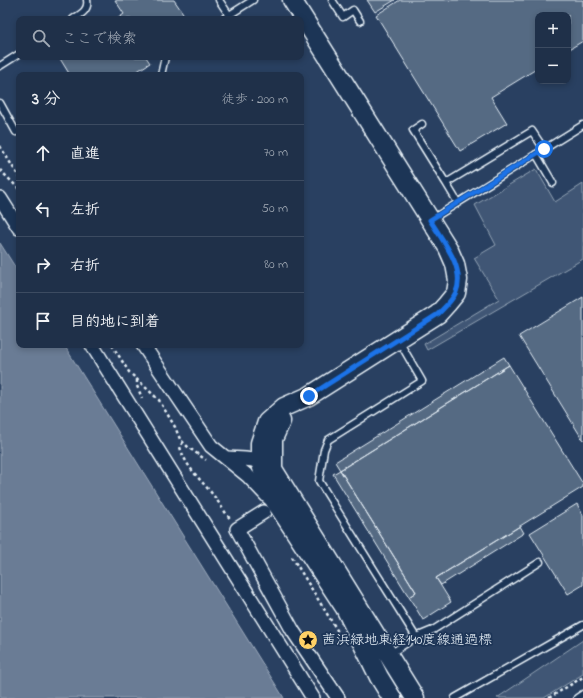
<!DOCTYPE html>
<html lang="ja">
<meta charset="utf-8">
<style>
:root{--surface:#1f3049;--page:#273850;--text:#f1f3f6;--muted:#a1a9b4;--line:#3c4b61}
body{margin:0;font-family:"Indie Flower","Klee One",sans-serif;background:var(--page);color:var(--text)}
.controls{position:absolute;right:12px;top:12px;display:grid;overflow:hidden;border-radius:8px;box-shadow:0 2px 6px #0003}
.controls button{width:36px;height:36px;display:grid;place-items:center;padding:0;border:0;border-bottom:1px solid var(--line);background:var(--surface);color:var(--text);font:20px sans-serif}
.stop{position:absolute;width:12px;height:12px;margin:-9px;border:3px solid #1a73e8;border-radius:50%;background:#fff}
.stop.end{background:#1a73e8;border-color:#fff;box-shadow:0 1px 4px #0008}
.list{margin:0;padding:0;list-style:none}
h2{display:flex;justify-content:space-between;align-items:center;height:52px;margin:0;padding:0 16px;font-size:17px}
h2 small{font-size:13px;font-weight:400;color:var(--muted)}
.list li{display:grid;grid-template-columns:26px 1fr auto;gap:12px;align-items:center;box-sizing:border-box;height:56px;padding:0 16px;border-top:1px solid var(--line)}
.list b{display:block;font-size:15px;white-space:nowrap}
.list em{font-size:13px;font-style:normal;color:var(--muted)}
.icon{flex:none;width:22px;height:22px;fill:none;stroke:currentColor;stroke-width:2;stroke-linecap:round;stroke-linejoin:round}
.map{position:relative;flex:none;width:583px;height:698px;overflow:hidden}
.search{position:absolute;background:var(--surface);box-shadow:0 2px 6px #0003;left:16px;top:16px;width:288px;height:44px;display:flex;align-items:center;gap:10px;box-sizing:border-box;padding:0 14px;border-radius:8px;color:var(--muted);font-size:15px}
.panel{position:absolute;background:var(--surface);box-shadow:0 2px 6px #0003;left:16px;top:72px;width:288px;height:276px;border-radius:8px}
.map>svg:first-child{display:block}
</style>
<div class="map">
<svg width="583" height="698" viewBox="0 0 583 698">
<rect width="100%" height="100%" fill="#294061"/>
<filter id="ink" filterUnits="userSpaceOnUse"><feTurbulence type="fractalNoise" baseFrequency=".025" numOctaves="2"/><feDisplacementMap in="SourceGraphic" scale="8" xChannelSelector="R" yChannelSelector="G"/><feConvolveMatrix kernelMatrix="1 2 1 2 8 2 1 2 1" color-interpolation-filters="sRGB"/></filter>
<g filter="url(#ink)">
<!-- green -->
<path fill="#415774" stroke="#94a4b6" d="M536,169L555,202L583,184V259L427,350L424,344L499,299L474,258L496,245L475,205Z
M583,640V674L544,698H497Z"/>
<!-- water -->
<path fill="#6b7c95" stroke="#9dabbd" d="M0,243L19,273V345H64L284,698H0Z"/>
<!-- building -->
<path fill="#556a83" stroke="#e8f1f8" d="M115,0H174L185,16L181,19H117L124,14Z
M367,0H395L375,12Z
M400,0H583V41L568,50V15H538V68L491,97L507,123L460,151L376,15Z
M59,57H146L150,63L131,75H70Z
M583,297V440L519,336Z
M504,357L509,365L340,470L335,462Z
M509,365L583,484V487L436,578L451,602L423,620L409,597L416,592L340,470Z
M340,470L416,592L409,597L333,474Z
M577,504L583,515V585L568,594L530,533Z
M520,526L524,533L441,585L436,578Z"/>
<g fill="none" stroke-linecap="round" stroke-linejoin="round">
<defs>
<path id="lane" d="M219,0L229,15
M332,0L343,17L353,10L360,21
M73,19C81,14 89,10 87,0
M223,19L253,0
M0,66L19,54
M161,75L165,57
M0,103L16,132
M422,124L413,130L446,183
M536,154L553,183
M458,203L446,183L532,131L544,149
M432,219L583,125
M399,341L422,381L328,440L324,450L319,481L416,637
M390,654L416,637L433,630L540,562
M455,698L583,625
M577,698L583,694"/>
<path id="street" d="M0,198L19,228
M92,345L313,698
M143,345L211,446L248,476L269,498
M228,458C242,459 254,458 267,465
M264,512L237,529L293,631L338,698"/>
<path id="secondary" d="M292,0L448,248L455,264L458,280L456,293L447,304L438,314L309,396L284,407L267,422L260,443V461L269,492L345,608L379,677L392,698
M281,421L273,439V469L415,698"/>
</defs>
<!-- lane casing -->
<use href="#lane" stroke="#e8f1f8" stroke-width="9"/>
<!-- street casing -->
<use href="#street" stroke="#e8f1f8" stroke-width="16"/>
<!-- secondary casing -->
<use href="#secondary" stroke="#e8f1f8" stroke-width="21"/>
<!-- path -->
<path stroke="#e8f1f8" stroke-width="2.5" stroke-dasharray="3 3" stroke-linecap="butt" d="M0,146L19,177
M0,170L19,189
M112,345L129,372L159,400L175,427L180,439L189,448L206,460
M137,380V386L142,398
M183,442L180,447C185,465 197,476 209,490C217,499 223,510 231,520
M292,557L340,635
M549,698L583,677"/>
<!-- lane -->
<use href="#lane" stroke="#1d3557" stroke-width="6"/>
<!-- street -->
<use href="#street" stroke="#1d3557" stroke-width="13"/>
<!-- secondary -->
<use href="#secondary" stroke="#1d3557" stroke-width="18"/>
</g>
</g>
<g fill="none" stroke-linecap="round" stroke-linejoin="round" filter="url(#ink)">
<!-- route -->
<path stroke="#1a73e8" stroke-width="5" d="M309,396L438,314C444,308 452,301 456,292C466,268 442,240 430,220L544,149"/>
</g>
<!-- icons -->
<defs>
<symbol id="sight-disc" viewBox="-11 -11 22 22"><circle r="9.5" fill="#ffd166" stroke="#1d3557"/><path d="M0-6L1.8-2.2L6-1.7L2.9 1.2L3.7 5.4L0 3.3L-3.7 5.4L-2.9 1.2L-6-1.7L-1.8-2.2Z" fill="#111"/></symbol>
</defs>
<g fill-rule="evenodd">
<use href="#sight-disc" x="297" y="629" width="22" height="22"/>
</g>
<g text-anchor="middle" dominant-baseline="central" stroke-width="3.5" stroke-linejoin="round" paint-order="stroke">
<!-- poi labels -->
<g font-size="14" fill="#e8f1f8" stroke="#1d3557" text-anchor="start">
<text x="322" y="640">茜浜緑地東経140度線通過標</text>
</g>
</g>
</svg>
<div class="controls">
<button>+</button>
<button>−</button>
</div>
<div class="stop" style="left:544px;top:149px"></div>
<div class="stop end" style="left:309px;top:396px"></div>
<div class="search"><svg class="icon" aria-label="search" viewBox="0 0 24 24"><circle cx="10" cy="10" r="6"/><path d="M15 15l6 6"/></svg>ここで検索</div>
<section class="panel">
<h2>3 分<small>徒歩 · 200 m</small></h2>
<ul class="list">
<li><svg class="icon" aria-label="ahead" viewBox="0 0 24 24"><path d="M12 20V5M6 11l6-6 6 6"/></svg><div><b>直進</b></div><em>70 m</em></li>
<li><svg class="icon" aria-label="left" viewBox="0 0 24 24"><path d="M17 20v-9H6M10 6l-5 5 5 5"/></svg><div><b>左折</b></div><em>50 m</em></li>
<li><svg class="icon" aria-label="right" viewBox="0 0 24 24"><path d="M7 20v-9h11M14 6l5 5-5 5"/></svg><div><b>右折</b></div><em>80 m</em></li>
<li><svg class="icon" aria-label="arrive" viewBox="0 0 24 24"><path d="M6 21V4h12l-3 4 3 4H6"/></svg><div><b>目的地に到着</b></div></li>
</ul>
</section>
</div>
